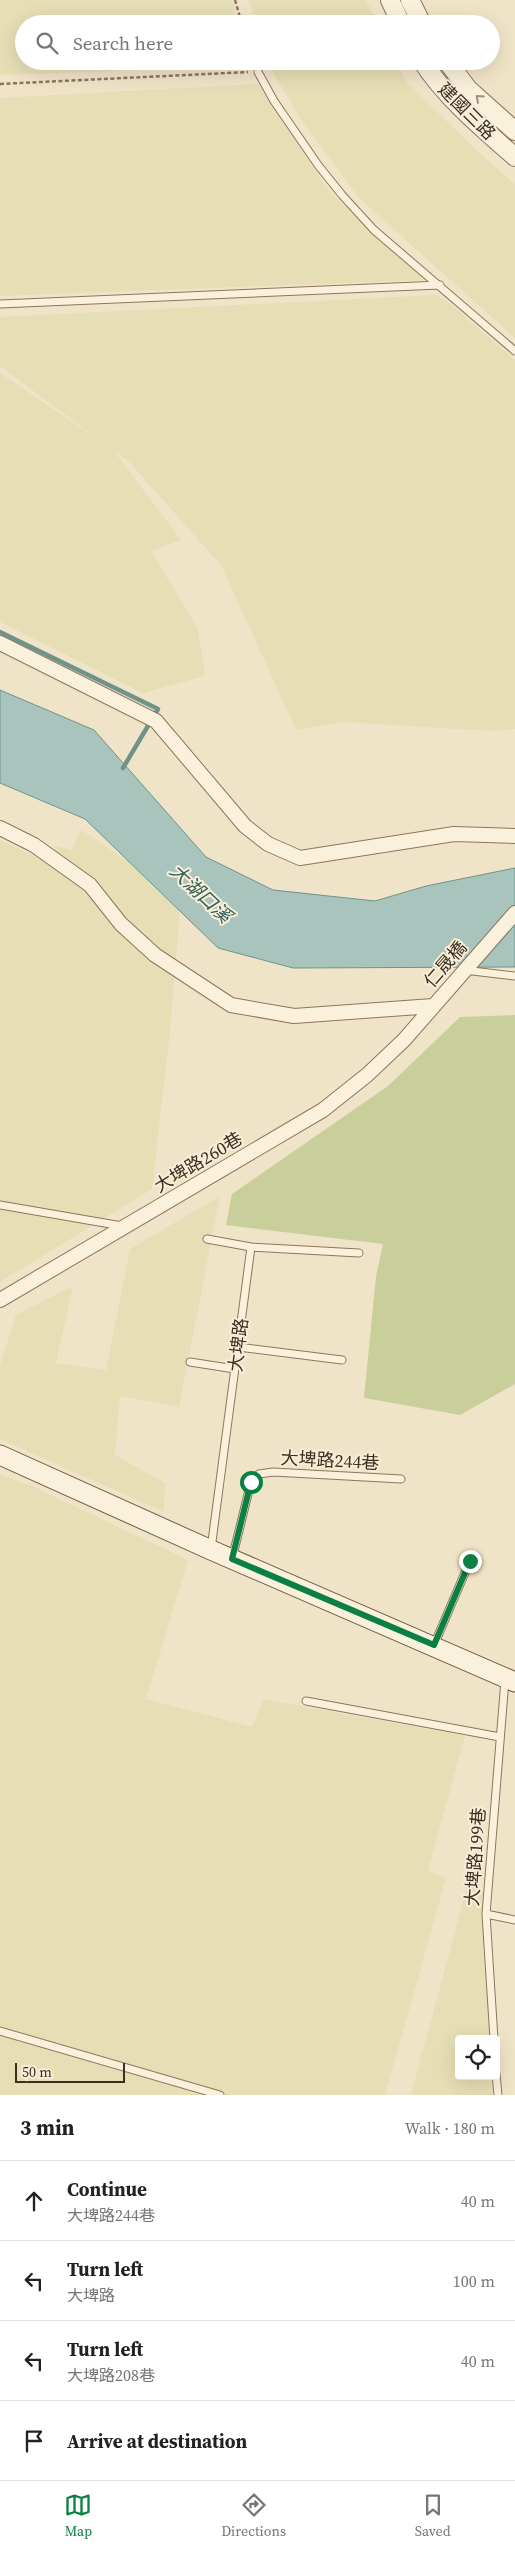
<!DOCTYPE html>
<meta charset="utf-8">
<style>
:root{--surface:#fff;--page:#f6f6f6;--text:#222;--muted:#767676;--line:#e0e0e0;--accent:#0b8043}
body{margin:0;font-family:"Source Serif 4","Noto Sans TC",serif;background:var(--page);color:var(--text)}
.controls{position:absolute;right:15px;bottom:15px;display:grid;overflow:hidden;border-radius:5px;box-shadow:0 5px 20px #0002}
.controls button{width:45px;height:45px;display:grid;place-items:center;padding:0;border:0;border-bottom:1px solid var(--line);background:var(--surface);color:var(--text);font:25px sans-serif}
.scale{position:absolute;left:15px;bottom:12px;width:110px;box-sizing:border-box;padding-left:5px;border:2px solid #3d2e20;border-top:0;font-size:14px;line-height:18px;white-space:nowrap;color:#3d2e20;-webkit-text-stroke:4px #f7eed8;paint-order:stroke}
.stop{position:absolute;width:15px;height:15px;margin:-11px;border:4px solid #0b8043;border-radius:50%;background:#fff}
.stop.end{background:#0b8043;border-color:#fff;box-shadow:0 1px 5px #0008}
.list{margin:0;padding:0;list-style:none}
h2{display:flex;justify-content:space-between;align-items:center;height:65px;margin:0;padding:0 20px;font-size:21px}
h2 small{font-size:16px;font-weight:400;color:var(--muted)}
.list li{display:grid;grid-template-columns:32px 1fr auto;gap:15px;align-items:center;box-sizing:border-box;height:80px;padding:0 20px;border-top:1px solid var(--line)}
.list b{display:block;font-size:19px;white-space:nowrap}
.list p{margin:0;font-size:16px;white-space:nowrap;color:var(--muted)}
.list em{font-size:16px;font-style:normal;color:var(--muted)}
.icon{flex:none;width:28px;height:28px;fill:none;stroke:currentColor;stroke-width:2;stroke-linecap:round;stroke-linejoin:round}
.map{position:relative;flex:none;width:515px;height:2095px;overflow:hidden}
.search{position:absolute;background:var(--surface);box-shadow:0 5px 20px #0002;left:15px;right:15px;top:15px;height:55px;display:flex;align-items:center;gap:12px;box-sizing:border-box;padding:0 18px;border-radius:28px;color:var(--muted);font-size:19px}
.sheet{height:385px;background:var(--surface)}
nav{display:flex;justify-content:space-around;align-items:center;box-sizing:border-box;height:70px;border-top:1px solid var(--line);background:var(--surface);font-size:14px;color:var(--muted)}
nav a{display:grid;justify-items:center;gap:2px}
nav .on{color:var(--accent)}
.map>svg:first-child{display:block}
</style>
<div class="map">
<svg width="515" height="2095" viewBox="0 0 515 2095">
<rect width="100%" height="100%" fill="#f0e4c8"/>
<!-- farmland -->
<path fill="#e6deb5" d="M0,0H232L238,24H24V61H248L249,66L0,75Z
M249,0H366L378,24H256Z
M266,61H396L406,82L487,160L515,184V338L359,198L302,121Z
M258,84L329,191L424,280L0,296V98Z
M435,295L448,302L515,360V729L491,731L343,722L296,730L221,565L128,461L114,451L181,540L151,551L198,629L205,676L143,693L0,622V373L98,439L0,366V317Z
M81,830L181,896L170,1031L152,1189L0,1282V840L40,859L57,846L72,850Z
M220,1196L179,1407L120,1396L115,1455L165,1483L164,1512L0,1439V1365L16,1315L73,1286L56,1363L106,1370L130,1249Z
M0,1475L30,1485L188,1560L146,1699L252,1727L263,1699L465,1736L428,1870L446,1878L385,2095H0Z
M467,1887L483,1890L491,2039H459V2076H492L493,2095H411Z"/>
<!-- green -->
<path fill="#c9cf9b" d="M515,1015V1384L460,1415L364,1398L376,1276L383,1244L226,1225L232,1194L388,1086L460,1017Z"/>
<!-- water -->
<path fill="#a9c4bc" stroke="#6f938a" d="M0,690L94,730L206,857L273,890L375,901L426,886L515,868V967L293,968L218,948L85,819L0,783Z"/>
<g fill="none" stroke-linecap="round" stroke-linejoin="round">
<!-- stream -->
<path stroke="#6f938a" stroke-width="4.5" d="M0,632L158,709L123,768"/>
<defs>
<path id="service" d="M258,72L274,101L318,165L342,195L374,230L515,351
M0,304L440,285
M464,970L515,976
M0,1205L122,1226
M207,1239L251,1247
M238,1347L342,1360
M190,1362L235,1369
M211,1549L251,1247L359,1253
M232,1559L251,1482L259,1474L273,1472L401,1479
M434,1645L470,1561
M306,1701L500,1737
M486,1914L515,1920
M0,2031L220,2095
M494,2039L486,1914L505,1680
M496,2074L498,2095"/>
<path id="minor" d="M0,643L156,721L245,826L268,844L300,858L454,834L515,836
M0,828L34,845L90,885L121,924L155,955L231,1005L294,1016L433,1006
M0,1300L323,1110L367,1075L404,1040L515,913"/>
<path id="tertiary" d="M390,0L401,24
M410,0L422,24
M422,61C446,98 482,128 515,157
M447,61L468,89L515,131"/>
<path id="secondary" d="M0,1455L211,1550L515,1682"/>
</defs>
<!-- service casing -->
<use href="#service" stroke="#8d765c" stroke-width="9"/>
<!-- minor casing -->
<use href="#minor" stroke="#8d765c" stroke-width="16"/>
<!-- tertiary casing -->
<use href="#tertiary" stroke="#8d765c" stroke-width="20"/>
<!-- secondary casing -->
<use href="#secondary" stroke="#6f573f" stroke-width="21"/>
<!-- path -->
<path stroke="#8d765c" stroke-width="2.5" stroke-dasharray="4 2.5" stroke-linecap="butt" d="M235,0L242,24
M0,84L248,72"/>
<!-- service -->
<use href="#service" stroke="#faf1dc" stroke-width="7"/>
<!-- minor -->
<use href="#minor" stroke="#faf1dc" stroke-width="14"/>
<!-- tertiary -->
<use href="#tertiary" stroke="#faf1dc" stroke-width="18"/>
<!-- secondary -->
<use href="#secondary" stroke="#faf1dc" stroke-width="19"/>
</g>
<!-- one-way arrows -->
<defs><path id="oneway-chevron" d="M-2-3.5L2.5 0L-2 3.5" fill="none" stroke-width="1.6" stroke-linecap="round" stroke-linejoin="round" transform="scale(1.25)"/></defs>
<use stroke="#9c907e" href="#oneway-chevron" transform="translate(479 98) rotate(-138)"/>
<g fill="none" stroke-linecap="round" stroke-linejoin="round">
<!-- route -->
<path stroke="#0b8043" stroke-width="6" d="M251,1482L232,1559L434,1645L470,1561"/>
</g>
<g text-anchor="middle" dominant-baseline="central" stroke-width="4" stroke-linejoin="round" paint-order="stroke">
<!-- street labels -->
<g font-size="18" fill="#3d2e20" stroke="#f7eed8">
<text transform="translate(467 111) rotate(45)">建國三路</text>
<text transform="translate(445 964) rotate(-49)">仁晟橋</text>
<text transform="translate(198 1162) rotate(-31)">大埤路260巷</text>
<text transform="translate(238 1345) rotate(-83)">大埤路</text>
<text transform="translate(330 1460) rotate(3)">大埤路244巷</text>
<text transform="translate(475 1857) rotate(-86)">大埤路199巷</text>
</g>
<!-- water labels -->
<g font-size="19" font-style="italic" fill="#2f5d5a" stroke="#f7eed8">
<text transform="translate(201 893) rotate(43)">大湖口溪</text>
</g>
</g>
</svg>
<div class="controls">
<button><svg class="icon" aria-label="locate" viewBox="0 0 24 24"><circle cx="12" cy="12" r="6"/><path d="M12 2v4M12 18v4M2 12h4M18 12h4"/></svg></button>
</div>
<div class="scale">50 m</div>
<div class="stop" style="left:251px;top:1482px"></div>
<div class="stop end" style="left:470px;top:1561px"></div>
<div class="search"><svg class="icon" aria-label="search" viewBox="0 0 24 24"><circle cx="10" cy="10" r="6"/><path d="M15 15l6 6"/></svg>Search here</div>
</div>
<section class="sheet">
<h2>3 min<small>Walk · 180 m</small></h2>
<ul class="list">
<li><svg class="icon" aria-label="ahead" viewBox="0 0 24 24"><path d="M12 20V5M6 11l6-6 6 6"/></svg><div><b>Continue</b><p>大埤路244巷</p></div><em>40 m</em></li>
<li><svg class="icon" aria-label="left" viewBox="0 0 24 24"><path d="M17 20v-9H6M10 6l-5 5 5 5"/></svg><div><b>Turn left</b><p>大埤路</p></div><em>100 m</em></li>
<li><svg class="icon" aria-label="left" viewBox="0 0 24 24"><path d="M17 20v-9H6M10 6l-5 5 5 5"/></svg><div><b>Turn left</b><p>大埤路208巷</p></div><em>40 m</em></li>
<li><svg class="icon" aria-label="arrive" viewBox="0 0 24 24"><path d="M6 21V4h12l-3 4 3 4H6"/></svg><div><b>Arrive at destination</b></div></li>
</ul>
</section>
<nav>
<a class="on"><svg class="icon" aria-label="map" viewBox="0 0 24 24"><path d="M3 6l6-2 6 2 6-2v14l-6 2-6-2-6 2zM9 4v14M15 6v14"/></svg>Map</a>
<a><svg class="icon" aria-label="directions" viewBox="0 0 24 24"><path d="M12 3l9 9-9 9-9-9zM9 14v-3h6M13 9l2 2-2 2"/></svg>Directions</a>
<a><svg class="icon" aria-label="saved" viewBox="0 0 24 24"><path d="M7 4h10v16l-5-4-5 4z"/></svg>Saved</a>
</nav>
